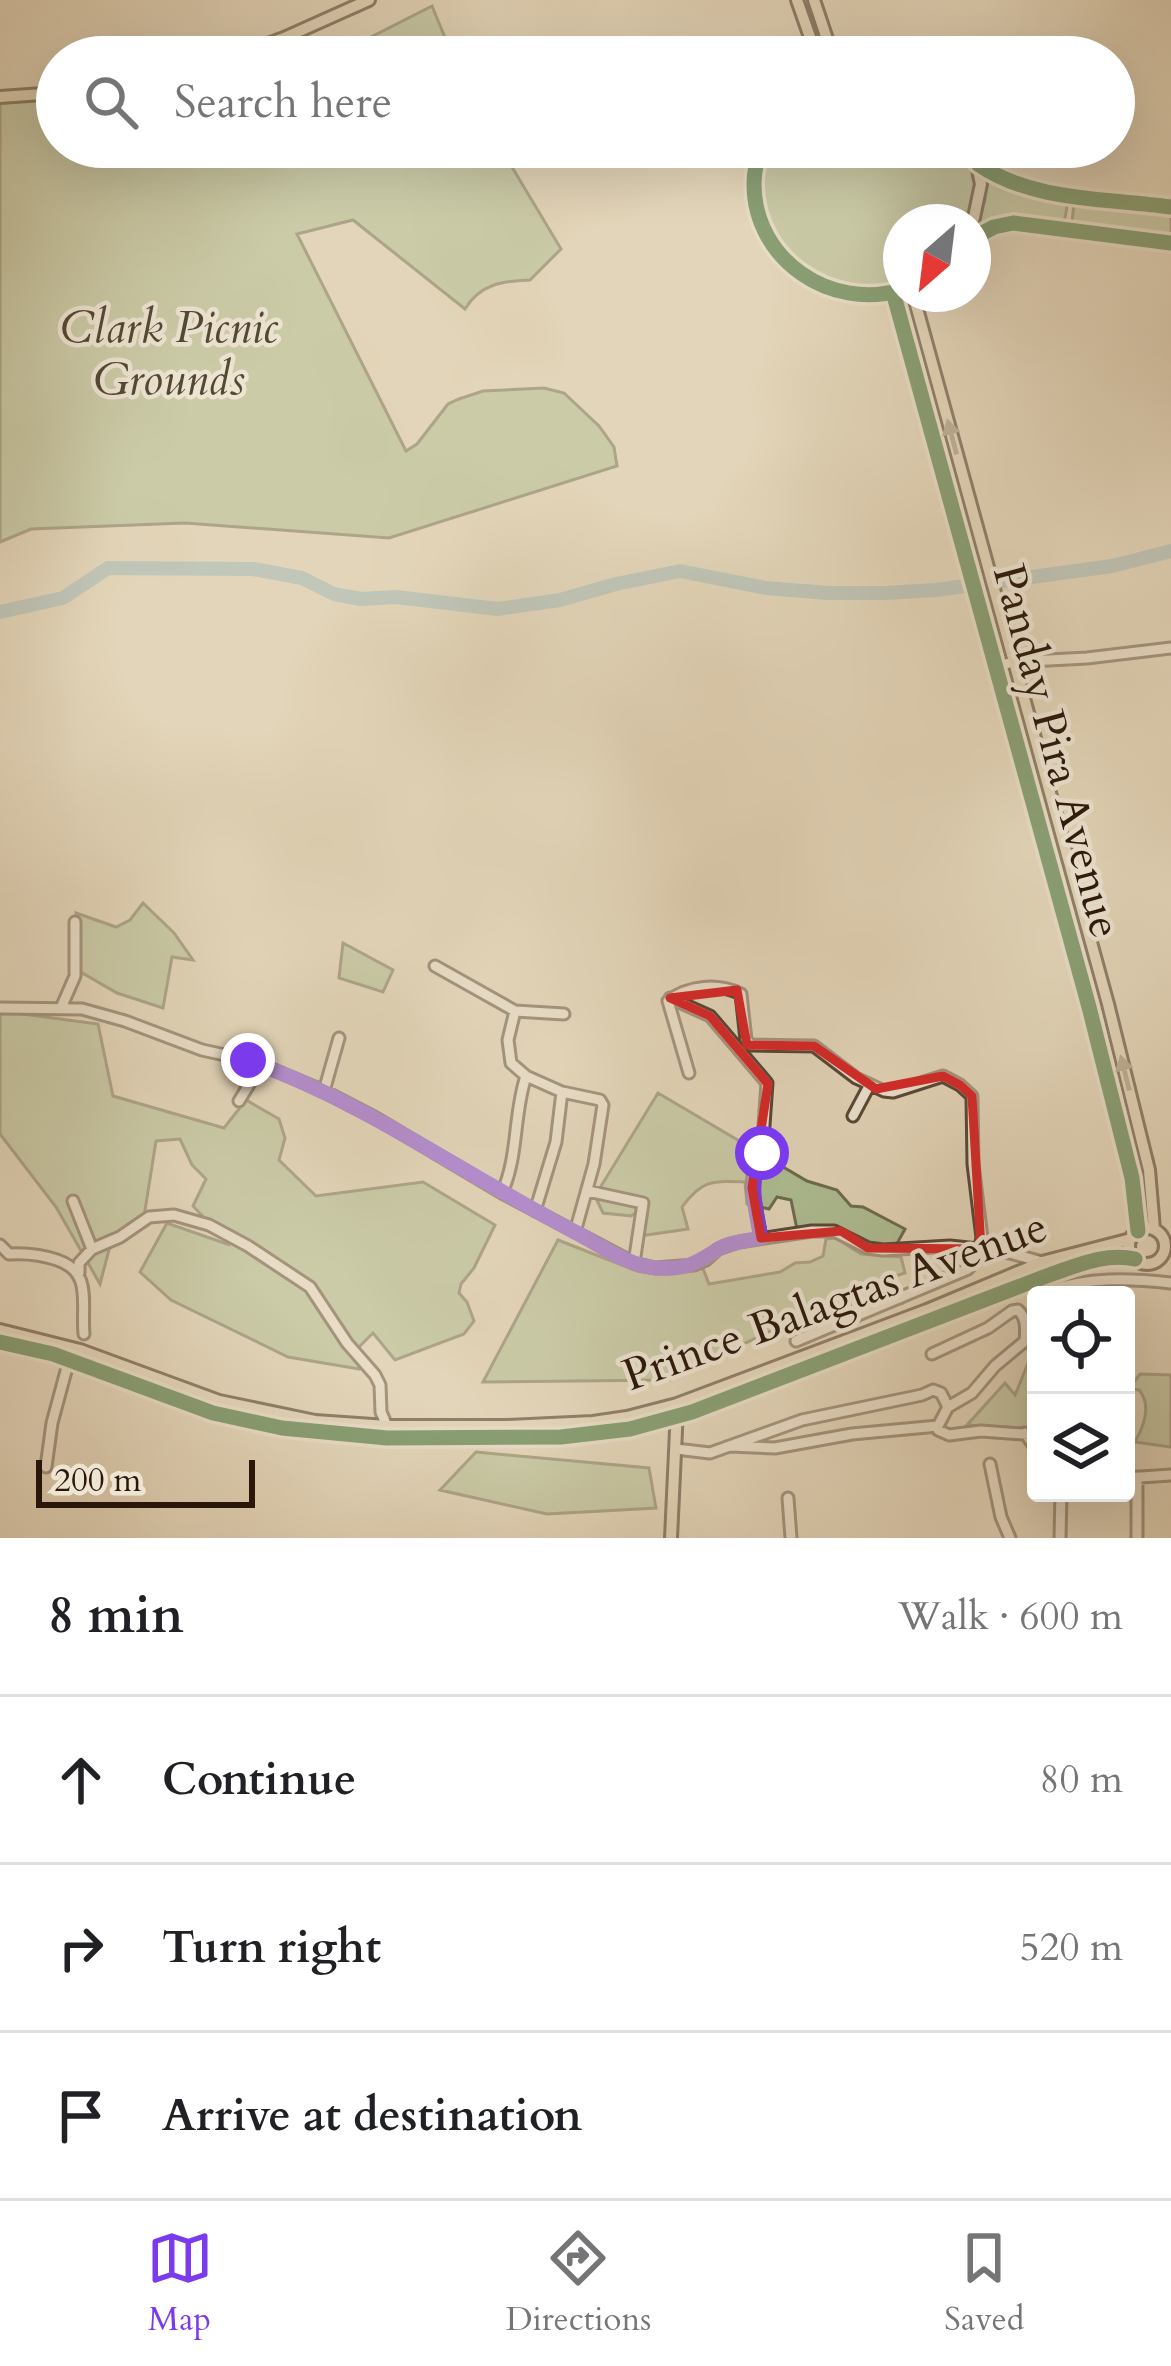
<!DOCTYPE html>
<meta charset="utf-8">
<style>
:root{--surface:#fff;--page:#f6f6f6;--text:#202124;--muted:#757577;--line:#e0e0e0;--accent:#7c3aed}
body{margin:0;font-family:Cardo,serif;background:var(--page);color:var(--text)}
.controls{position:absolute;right:36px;bottom:36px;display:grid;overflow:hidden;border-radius:12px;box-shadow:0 12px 48px #0002}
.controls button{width:108px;height:108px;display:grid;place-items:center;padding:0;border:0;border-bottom:3px solid var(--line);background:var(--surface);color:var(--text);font:60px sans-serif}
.compass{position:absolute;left:883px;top:204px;width:108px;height:108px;border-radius:50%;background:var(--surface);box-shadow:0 12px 48px #0002;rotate:208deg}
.scale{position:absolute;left:36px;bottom:30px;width:219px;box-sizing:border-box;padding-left:12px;border:6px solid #2a170a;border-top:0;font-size:33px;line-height:42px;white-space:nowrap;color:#2a170a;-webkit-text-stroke:9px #ede4d2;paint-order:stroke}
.stop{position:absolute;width:36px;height:36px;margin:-27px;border:9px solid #7c3aed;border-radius:50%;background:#fff}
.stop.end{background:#7c3aed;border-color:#fff;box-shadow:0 3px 12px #0008}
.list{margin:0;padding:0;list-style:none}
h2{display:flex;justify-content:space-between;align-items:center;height:156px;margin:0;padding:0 48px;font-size:51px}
h2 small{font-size:39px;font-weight:400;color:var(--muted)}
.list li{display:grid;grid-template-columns:78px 1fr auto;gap:36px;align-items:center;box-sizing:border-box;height:168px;padding:0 48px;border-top:3px solid var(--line)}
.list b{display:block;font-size:45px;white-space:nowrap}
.list em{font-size:39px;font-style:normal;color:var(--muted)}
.icon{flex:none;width:66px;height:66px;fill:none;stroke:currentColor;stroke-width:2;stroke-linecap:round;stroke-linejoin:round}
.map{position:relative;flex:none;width:1171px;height:1538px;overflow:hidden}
.search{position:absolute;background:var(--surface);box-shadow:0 12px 48px #0002;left:36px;right:36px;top:36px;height:132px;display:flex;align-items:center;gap:30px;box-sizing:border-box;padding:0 42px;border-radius:66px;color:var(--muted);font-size:45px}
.sheet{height:660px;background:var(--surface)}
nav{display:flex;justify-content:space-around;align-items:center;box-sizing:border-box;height:168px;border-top:3px solid var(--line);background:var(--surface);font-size:33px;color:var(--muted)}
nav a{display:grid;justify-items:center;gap:6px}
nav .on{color:var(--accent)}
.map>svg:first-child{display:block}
</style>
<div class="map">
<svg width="1171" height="1538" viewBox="0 0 1171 1538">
<rect width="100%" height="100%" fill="#e3d5b9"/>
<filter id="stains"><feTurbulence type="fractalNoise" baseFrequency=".00167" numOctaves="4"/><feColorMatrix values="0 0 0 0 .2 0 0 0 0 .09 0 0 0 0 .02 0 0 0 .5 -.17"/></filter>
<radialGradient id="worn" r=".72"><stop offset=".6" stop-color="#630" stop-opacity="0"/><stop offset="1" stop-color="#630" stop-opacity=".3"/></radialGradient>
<!-- green -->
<path fill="#aebe93" stroke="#6c6a4e" stroke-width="3" d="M432,6L453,57H304L363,41Z
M57,96V147H500L561,249L530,280C502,281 480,284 465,309L353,220L297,234L406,451L417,444L448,404L459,399L483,391L544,388L564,393L599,426L614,447L617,466L389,538L185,523L31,529L0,542V99Z
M766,147H967C977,171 978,198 969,222H901V285C878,290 848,294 825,285C817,281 808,272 802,267C759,234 754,197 766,147Z
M983,170L1011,189L1068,201L1064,223C1026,218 1012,217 976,231L985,199Z
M1074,202L1171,216V237L1072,223Z
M904,295L907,296L978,558H975L961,522L901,298Z
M1006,674L1012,677L1088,963L1085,968L1082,967L1003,680Z
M143,903L174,933L193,960L172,957L163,1008L117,993L79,971L76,913L116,927L130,920Z
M343,943L393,970L383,992L339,978Z
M0,1011L98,1024L113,1096L224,1128L246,1100L279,1119L285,1138L279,1160L316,1196L423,1182L495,1225L474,1268L461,1284L459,1293L467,1302L474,1321L464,1334L395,1360L373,1333L359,1347V1369L288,1357L171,1300L140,1272L167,1223L230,1245L193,1206L206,1179L192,1165L180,1139L156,1141L143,1223L110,1246L100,1284L56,1207L0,1134Z
M658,1093L807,1181L837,1190L851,1206L863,1207L905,1229L894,1249L865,1247L841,1236L798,1234L791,1200L777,1197L769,1209L747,1204L745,1182C712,1181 703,1179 682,1207L688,1229L640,1236L643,1208L631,1216L603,1213L595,1196Z
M836,1238L861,1254L901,1257L905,1273L834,1296L833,1320L781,1326L669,1380L483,1382L558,1240L637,1271C661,1276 680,1275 702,1266L709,1284L780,1272L795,1263L810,1262L823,1256L826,1239Z
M1029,1361L1036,1362V1429L967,1425L1005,1383L1015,1395Z
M1140,1374L1171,1375V1447L1135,1442C1144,1426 1152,1405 1139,1390L1129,1389Z
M476,1452L649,1468L656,1508L547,1514L440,1490Z"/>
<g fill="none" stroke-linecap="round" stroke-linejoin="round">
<!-- river -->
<path stroke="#97b7b8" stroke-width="14" d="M0,612L63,598L108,568L253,569L302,578L334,594L361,599L396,597L498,609L560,600L616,584L680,571L766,588L828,593H886L936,590L1112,566L1171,551"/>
<defs>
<path id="minor" d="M995,667L1013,662L1087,658L1171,648
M435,966L515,1011L564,1014
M670,998L710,1016L767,1083L762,1153L753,1176L752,1188L761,1238
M0,1008L82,1009L125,1021L202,1050L248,1060L274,1070L324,1091L376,1118L502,1193L634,1263L655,1268L694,1265L706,1260L718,1249L739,1242L812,1231H834L868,1248L883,1250L950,1246L1006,1252L1042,1262
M61,1008L75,976V922
M515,1011L508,1040L511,1063L526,1076L562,1092L556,1142L535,1211
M689,1073L668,1001C689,985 718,983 741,994L746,1040L751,1045L814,1046L856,1078L884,1091L893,1092L943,1076L960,1085L972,1096L973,1164L982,1238L977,1258L968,1269L796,1341
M324,1091L339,1038
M562,1092L600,1100L603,1105L594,1164L575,1232
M239,1101L261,1065
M853,1116L869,1086
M588,1191L643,1203L634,1263
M502,1193C519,1154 513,1116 526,1076
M73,1201L92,1249
M0,1245L9,1254C26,1253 40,1254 57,1260C93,1272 81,1303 84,1334
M79,1273V1263L92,1249L120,1237L149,1217L174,1215L209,1225L248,1246L310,1287L347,1343L375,1375L380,1385L381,1412L387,1426
M1047,1291C1089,1277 1128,1278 1171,1283
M857,1316L856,1301L860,1297L887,1290L900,1298
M932,1354L988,1328L1012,1311L1018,1310C1027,1318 1026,1330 1025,1341
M938,1426V1430L949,1435L981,1431L1036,1435
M1025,1433L1036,1449
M730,1446L775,1448L852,1434L938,1426L948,1407L972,1393L995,1366L1025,1341L1036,1339
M676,1449L710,1453L802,1420L922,1395L933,1390L941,1393L948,1407
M990,1464L1001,1517L1010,1538
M46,1467L52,1423L69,1360
M1137,1477V1538
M1126,1478L1171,1475
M788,1498L791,1538
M1060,1538L1061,1493"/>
<path id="major" d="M797,0L817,57
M814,0L833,57
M232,57L284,38L369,0
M0,97L57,93
M761,147C757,159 754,171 754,184C754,260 831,311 901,290
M978,164C1032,202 1108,198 1171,207
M973,222L981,184L973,147
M973,238L994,227L1013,223L1171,243
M893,292L1089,1007L1132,1178L1138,1231
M913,294L1108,1004L1149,1170L1154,1229
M1129 1246a18 18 0 1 1 36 0a18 18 0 1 1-36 0Z
M0,1330L80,1350L219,1401L315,1421L387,1426H506L593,1422L627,1417L677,1404L927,1310L1042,1262L1131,1239
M0,1342L53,1354L213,1413L282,1428L387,1438L561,1437L630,1429L692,1412L1049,1275C1076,1266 1106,1252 1135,1259
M671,1538L677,1409"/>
</defs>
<!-- minor casing -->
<use href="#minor" stroke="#584636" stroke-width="15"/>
<!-- major casing -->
<use href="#major" stroke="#2a170a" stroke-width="16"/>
<!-- minor -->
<use href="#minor" stroke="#ede4d2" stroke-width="9"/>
<!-- major -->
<use href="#major" stroke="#e3d5b9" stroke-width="10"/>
<defs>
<path id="cycleway" d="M761,147C757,159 754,171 754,184C754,260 831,311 901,290
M978,164C1032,202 1108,198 1171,207
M973,238L994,227L1013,223L1171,243
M893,292L1089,1007L1132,1178L1138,1231
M0,1342L53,1354L213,1413L282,1428L387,1438L561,1437L630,1429L692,1412L1049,1275C1076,1266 1106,1252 1135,1259"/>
</defs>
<!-- cycleway casing -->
<use href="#cycleway" stroke="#ede4d2" stroke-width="22"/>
<!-- cycleway -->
<use href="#cycleway" stroke="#1b5e20" stroke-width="15"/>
</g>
<!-- one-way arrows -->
<defs><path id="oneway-solid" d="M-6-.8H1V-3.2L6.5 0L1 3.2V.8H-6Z" transform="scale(3)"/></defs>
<g fill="#90806a">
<use href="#oneway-solid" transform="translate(952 437) rotate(-105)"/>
<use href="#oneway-solid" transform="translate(1125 1073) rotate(-104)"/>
</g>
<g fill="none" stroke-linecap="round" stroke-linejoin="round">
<!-- route -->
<path stroke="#7c3aed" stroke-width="15" d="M248,1060C364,1102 464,1174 573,1231C599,1244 627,1266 657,1268C685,1270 695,1264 717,1250C729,1242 746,1241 761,1238C755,1205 748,1185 762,1153"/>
</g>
<!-- marked area -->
<path d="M0 0H1171V1538H0ZM737,990L747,1045L814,1046L876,1089L943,1076L960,1085L972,1096L981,1249L868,1248L841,1231L761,1238L752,1188L768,1084L710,1016L670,998Z" fill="#e3d5b9" fill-opacity=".55" fill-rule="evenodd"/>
<path fill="none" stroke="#d62828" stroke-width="9" stroke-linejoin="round" d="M737,990L747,1045L814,1046L876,1089L943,1076L960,1085L972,1096L981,1249L868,1248L841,1231L761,1238L752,1188L768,1084L710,1016L670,998Z"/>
<g text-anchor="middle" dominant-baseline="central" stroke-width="9" stroke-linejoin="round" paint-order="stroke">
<!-- park labels -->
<g font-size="45" font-style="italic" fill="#524933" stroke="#ede4d2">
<text x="169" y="327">Clark Picnic<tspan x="169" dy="52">Grounds</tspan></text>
</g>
<!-- street labels -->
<g font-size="45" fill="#2a170a" stroke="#ede4d2">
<text transform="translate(1057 751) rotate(75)">Panday Pira Avenue</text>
<text transform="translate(835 1301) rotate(-20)">Prince Balagtas Avenue</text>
</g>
</g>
<rect width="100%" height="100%" filter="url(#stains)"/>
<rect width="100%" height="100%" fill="url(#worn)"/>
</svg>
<div class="controls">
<button><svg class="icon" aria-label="locate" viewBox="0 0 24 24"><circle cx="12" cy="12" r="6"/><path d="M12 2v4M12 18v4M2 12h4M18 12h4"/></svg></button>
<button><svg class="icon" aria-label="layers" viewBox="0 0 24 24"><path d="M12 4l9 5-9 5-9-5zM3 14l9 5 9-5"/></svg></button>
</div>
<svg class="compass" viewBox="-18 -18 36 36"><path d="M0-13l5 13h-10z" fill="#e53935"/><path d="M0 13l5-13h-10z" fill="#757577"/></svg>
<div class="scale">200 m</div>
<div class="stop" style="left:762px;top:1153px"></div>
<div class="stop end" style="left:248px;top:1060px"></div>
<div class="search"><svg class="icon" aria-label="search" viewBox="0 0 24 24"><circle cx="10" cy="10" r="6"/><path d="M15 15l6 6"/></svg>Search here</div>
</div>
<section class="sheet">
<h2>8 min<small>Walk · 600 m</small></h2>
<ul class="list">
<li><svg class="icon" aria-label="ahead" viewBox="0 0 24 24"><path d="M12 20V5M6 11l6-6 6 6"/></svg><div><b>Continue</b></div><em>80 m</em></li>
<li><svg class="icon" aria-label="right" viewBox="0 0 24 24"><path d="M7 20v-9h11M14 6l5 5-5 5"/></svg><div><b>Turn right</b></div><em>520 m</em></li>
<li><svg class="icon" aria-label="arrive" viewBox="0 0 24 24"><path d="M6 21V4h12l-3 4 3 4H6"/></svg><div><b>Arrive at destination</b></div></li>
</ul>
</section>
<nav>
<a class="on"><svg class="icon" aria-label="map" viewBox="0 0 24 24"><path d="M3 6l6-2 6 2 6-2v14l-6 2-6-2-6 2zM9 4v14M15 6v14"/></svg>Map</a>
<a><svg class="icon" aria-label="directions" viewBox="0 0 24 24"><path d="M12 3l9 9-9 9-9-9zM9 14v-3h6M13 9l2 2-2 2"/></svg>Directions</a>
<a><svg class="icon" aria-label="saved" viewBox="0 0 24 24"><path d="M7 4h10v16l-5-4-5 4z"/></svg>Saved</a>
</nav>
